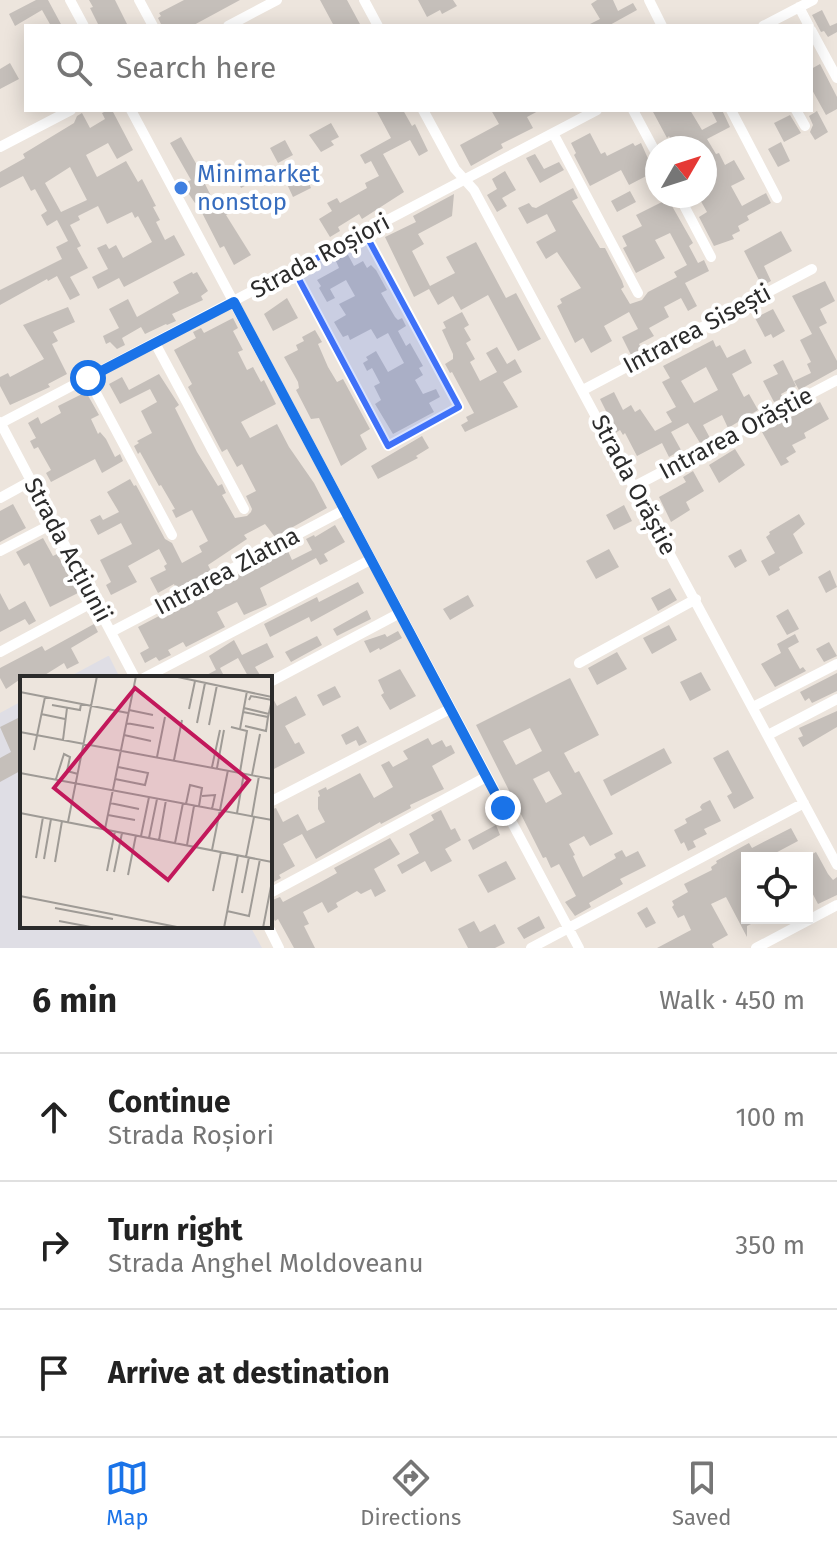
<!DOCTYPE html>
<meta charset="utf-8">
<style>
:root{--surface:#fff;--page:#f2f2f2;--text:#222;--muted:#767676;--line:#e0e0e0;--accent:#1a73e8}
body{margin:0;font-family:"Fira Sans",sans-serif;background:var(--page);color:var(--text)}
.controls{position:absolute;right:24px;bottom:24px;display:grid;overflow:hidden;border-radius:0px;box-shadow:0 4px 20px #0003}
.controls button{width:72px;height:72px;display:grid;place-items:center;padding:0;border:0;border-bottom:2px solid var(--line);background:var(--surface);color:var(--text);font:40px sans-serif}
.compass{position:absolute;left:645px;top:136px;width:72px;height:72px;border-radius:50%;background:var(--surface);box-shadow:0 4px 20px #0003;rotate:51deg}
.stop{position:absolute;width:24px;height:24px;margin:-18px;border:6px solid #1a73e8;border-radius:50%;background:#fff}
.stop.end{background:#1a73e8;border-color:#fff;box-shadow:0 2px 8px #0008}
.list{margin:0;padding:0;list-style:none}
h2{display:flex;justify-content:space-between;align-items:center;height:104px;margin:0;padding:0 32px;font-size:34px}
h2 small{font-size:26px;font-weight:400;color:var(--muted)}
.list li{display:grid;grid-template-columns:52px 1fr auto;gap:24px;align-items:center;box-sizing:border-box;height:128px;padding:0 32px;border-top:2px solid var(--line)}
.list b{display:block;font-size:30px;white-space:nowrap}
.list p{margin:0;font-size:26px;white-space:nowrap;color:var(--muted)}
.list em{font-size:26px;font-style:normal;color:var(--muted)}
.icon{flex:none;width:44px;height:44px;fill:none;stroke:currentColor;stroke-width:2;stroke-linecap:round;stroke-linejoin:round}
.map{position:relative;flex:none;width:837px;height:948px;overflow:hidden}
.search{position:absolute;background:var(--surface);box-shadow:0 4px 20px #0003;left:24px;right:24px;top:24px;height:88px;display:flex;align-items:center;gap:20px;box-sizing:border-box;padding:0 28px;border-radius:0px;color:var(--muted);font-size:30px}
.sheet{height:488px;background:var(--surface)}
nav{display:flex;justify-content:space-around;align-items:center;box-sizing:border-box;height:112px;border-top:2px solid var(--line);background:var(--surface);font-size:22px;color:var(--muted)}
nav a{display:grid;justify-items:center;gap:4px}
nav .on{color:var(--accent)}
.map>svg:first-child{display:block}
</style>
<div class="map">
<svg width="837" height="948" viewBox="0 0 837 948">
<rect width="100%" height="100%" fill="#ede5dd"/>
<!-- industrial -->
<path fill="#dfdee5" d="M109,656L120,678H67L108,656Z
M22,701V926H250L262,948H0V713Z"/>
<!-- building -->
<path fill="#c5bfba" fill-rule="evenodd" d="M36,0H48L62,26H51L42,10L15,26L9,14Z
M89,0H115L128,26H99L90,8L93,7Z
M184,0H240L192,26H162L158,18L161,16L159,13Z
M320,0H347L361,26H334Z
M418,0H453L457,6L442,14L440,10L427,17Z
M597,0H613L618,11L633,3L637,10L608,26H586L600,19L591,4Z
M822,10L830,26L837,23V32L828,37L824,31L821,32L812,15Z
M10,63L19,79L0,89V69Z
M820,64L837,97V109L826,115L811,88V69Z
M108,110H112L133,150L117,159L108,143L86,155L97,177L126,161L138,182L142,179L156,206L153,207L160,220L156,222L165,240L174,235L185,255L124,287L119,278L98,289L92,277L108,269L97,248L106,244L109,249L116,245L123,258L152,242L138,216L135,218L132,212L107,224L98,206L78,216L80,220L70,225L81,246L77,248L88,268L70,277L80,295L70,300L57,276L48,281L47,279L0,305V290L62,259L56,247L68,241L57,220L47,226L41,215L47,211L35,189L31,191L23,176L0,188V172L25,158L23,154L74,123L77,116L82,113L90,128L105,119L102,113ZM70,167L87,200L61,212L45,183Z
M376,110H403L412,126L415,124L428,151L419,156L410,140L383,154L404,192L362,219L359,214L338,227L340,231L330,237L319,219L332,211L327,203L337,198L340,203L367,188L365,183L379,176L371,161L365,164L360,155L391,138Z
M491,110H540L527,117L533,128L501,144L503,148L471,166L460,145L499,124Z
M652,110H690L702,130L717,122L711,110H722L730,127L707,139L716,154L719,153L725,165L734,160L745,179L731,186L742,206L766,193L771,203L747,216L749,220L738,226L740,231L732,235L734,239L714,246L699,217L707,212L698,196H705V148H676L669,136L667,138Z
M817,111L828,132L815,140L810,132L813,125L809,116Z
M790,115L801,133L784,142L774,123Z
M331,123L339,137L331,141L334,145L321,152L309,135Z
M590,133L601,154L605,152L607,156L633,143L635,146L641,143L654,172L629,185L621,170L590,186L574,155L576,153L571,143Z
M181,137L207,183L205,184L216,206L227,200L233,211L226,215L251,255L234,265L224,246L220,248L197,203H195L182,184L191,180L170,143Z
M285,140L293,155L278,163L270,148Z
M781,142L790,161L778,167L768,149Z
M535,154L544,169L559,162L564,170L540,183L526,158Z
M258,165L264,176L241,188L236,177Z
M505,171L516,190L502,198L507,206L497,212L487,195L497,189L492,179Z
M304,172L311,188L293,197L286,182Z
M573,188L578,198L572,201L600,248H605L622,281L624,287L621,289L630,304L642,300L648,292L677,277L674,272L687,265L670,233L655,240L665,258L636,273L623,248L627,246L622,236L642,226L636,215L668,199L693,243L689,246L698,263L704,260L709,271L685,283L697,306L688,311L681,298L664,307L669,317L649,328L654,336L639,344L642,350L631,355L622,337L638,329L629,312L604,326L612,341L591,353L583,338L575,343L557,306L562,303L560,299L581,288L557,252L546,259L536,242L556,231L547,214L527,224L518,208L529,203L532,207L536,208Z
M630,191L636,202L617,212L611,201Z
M454,194L452,216L418,234L424,244L412,251L430,286L455,273L446,257L476,242L506,298L516,293L541,339L518,351L488,295L461,310L453,296L438,305L429,289L414,297L385,237L416,222L413,216Z
M781,231L792,251L764,266L771,281L762,286L744,251Z
M347,253L354,266L363,261L367,268L371,265L376,270L387,290L381,293L395,317L398,320L402,318L406,326L398,331L406,346L410,343L423,366L419,368L423,375L415,380L423,394L436,389L440,397L429,403L434,412L393,434L375,404L381,400L374,386L380,383L372,368L367,371L363,363L368,360L366,357L376,351L388,372L404,363L388,333L377,339L371,329L350,340L348,335L343,337L338,329L334,322L346,315L339,304L355,296L346,280L330,289L335,298L327,302L319,288L321,286L317,280L339,268L335,259Z
M192,272L193,274L197,272L208,291L201,296L203,300L172,314L176,321L167,325L166,324L145,334L141,327L122,338L125,345L117,349L110,342L106,344L103,336L119,328L109,309L128,299L137,317L179,293L173,282Z
M825,281L835,301L820,309L827,323L819,327L837,361V369L799,390L794,381L811,373L807,364L811,362L800,340L812,334L792,296Z
M287,298L298,318L273,331L264,314Z
M68,307L75,322L53,332L58,341L52,344L67,374L48,384L50,387L10,405L0,386V377L8,373L10,377L44,359L23,325Z
M773,309L785,331L773,338L771,334L765,337L755,318Z
M462,312L469,325L464,328L471,340L466,343L475,359L470,362L480,381L497,372L486,353L497,347L507,364L515,359L522,372L503,382L518,407L465,432L461,425L468,421L466,417L474,413L452,372L450,373L445,364L453,359V354L442,330L446,328L443,322Z
M233,318L238,328L233,331L243,350L238,352L247,370L253,367L261,382L264,380L276,404L241,422L250,438L277,424L289,447L314,483L327,508L275,537L265,524L244,535L247,539L208,565L211,571L176,589L174,584L158,593L150,578L166,570L164,566L167,564L159,549L128,566L137,582L111,595L106,585L111,582L100,560L132,544L121,523L98,535L90,520L100,515L103,520L119,512L107,492L130,479L134,486L136,485L165,539L172,543L182,563L202,552L199,546L208,541L192,510L176,518L172,510L175,509L161,485L159,486L140,452L138,454L134,446L139,443L137,441L152,433L141,411L157,402L150,389L120,404L109,384L122,377L129,390L159,374L179,405L175,408L197,452L218,486L222,484L226,493L222,495L235,518L247,516L251,512L252,509L246,496L256,491L242,464L237,467L227,449L222,452L188,387L192,384L174,350L196,338L193,332L201,328L204,333Z
M315,330L322,342L318,344L328,367L337,382L343,379L370,429L360,435L367,449L341,466L319,418L311,419L296,390L299,388L298,382L284,357L298,350L296,345L304,341L302,337Z
M713,340L716,347L720,345L727,358L745,349L752,363L732,374L744,397L749,394L758,410L728,428L722,415L703,425L710,438L700,443L688,423L671,432L681,450L669,457L662,443L637,456L625,433L623,435L620,430L614,434L609,424L612,423L600,399L614,392L623,410L631,405L635,412L640,409L655,431L672,422L666,412L676,407L662,382L670,378L663,366ZM706,367L718,390L694,403L681,381Z
M783,360L796,386L781,394L783,398L774,402L763,381L778,374L773,365Z
M86,392L99,415L91,419L98,434L100,432L106,439L115,457L120,454L123,461L102,473L95,459L51,482L46,473L51,470L38,447L34,449L30,441L36,438L28,423L38,417L41,424L61,413L58,406Z
M820,402L829,419L804,433L806,438L792,445L796,452L786,458L789,462L781,466L762,432Z
M422,436L429,448L416,456L418,458L378,479L371,466Z
M735,449L745,465L719,483L709,465Z
M693,471L704,491L686,502L690,510L671,522L659,497L686,482L683,477Z
M13,504L26,528L0,542V511Z
M624,505L632,521L614,530L606,515Z
M799,514L805,524L793,534L803,553L779,567L780,570L769,576L761,561L775,553L766,537L770,534L769,532Z
M335,525L345,542L324,554L328,561L320,565L316,558L260,588L267,605L244,615L237,602L217,612L225,627L186,647L183,642L168,650L171,655L159,661L156,657L145,663L140,653L149,648L138,627L287,549L292,560L312,550L306,539L314,535L315,537Z
M43,538L53,556L57,554L78,593L50,607L29,563L24,566L16,552Z
M609,549L619,567L596,579L586,561Z
M741,549L747,561L735,568L728,556Z
M830,570L837,587L826,593L818,577Z
M358,582L364,593L311,622L309,617L270,637L264,624L317,597L319,602Z
M670,588L677,600L658,611L651,598Z
M0,593L9,610L25,601L36,621L29,625L25,619L0,632Z
M468,595L474,606L450,620L443,609Z
M788,609L799,629L787,635L776,616Z
M367,610L371,619L337,636L333,629Z
M94,624L98,632L71,648L79,663L67,669L64,663L40,678H22L6,689L0,678V668L42,646L45,651Z
M669,625L677,640L652,654L643,638Z
M398,631L402,638L380,650L379,648L370,653L364,641L385,634L387,637Z
M795,634L799,642L788,648L800,669L803,667L806,671L775,687L761,664L781,653L777,644Z
M317,636L322,645L291,662L285,652Z
M234,640L242,655L267,643L274,657L255,667L260,675L255,678H249L238,658L220,668L225,678H201L216,670L209,656Z
M829,642L837,656L824,662L816,649Z
M617,652L627,669L597,685L588,668Z
M400,669L416,696L390,710L381,695L384,693L378,680Z
M701,672L711,690L690,701L680,682Z
M837,673V691L812,703L809,698L805,701L800,692Z
M570,678L599,735L564,753L575,773L579,771L613,834L590,846L584,836L569,844L575,855L573,856L583,877L616,858L614,854L622,850L626,857L638,851L646,866L620,879L623,884L589,903L591,907L575,916L565,902L576,896L559,864L551,868L546,857L543,858L476,725ZM530,728L542,751L516,765L503,741ZM549,771L562,794L546,803L533,779Z
M335,686L341,697L323,706L317,695Z
M270,693L277,706L296,696L306,715L285,726L295,744L299,742L305,753L270,771Z
M837,711V727L803,747L798,738L803,736L799,728Z
M22,716V770L0,782V758L11,752L0,727Z
M358,726L367,742L359,746L356,740L346,745L341,735Z
M428,738L432,745L442,740L446,747L451,745L455,753L432,766L444,789L410,805L411,808L381,824L380,822L316,859L302,834L283,844L295,866L279,875L281,878L270,884V810L276,808L283,822L298,814L307,831L325,822L318,809V797L320,796L318,791L326,787L327,790L360,773L374,798L393,787L381,765L389,761L393,767L408,759L403,751Z
M664,748L672,763L611,796L603,780Z
M728,750L754,798L734,809L727,796L732,793L713,758Z
M710,800L721,821L704,829L707,834L693,841L696,847L688,851L684,842L681,844L674,830L687,823L685,819L702,810L700,807L702,804Z
M441,810L451,830L455,828L461,840L445,849L452,861L431,872L425,861L402,874L397,865L419,853L409,834L434,820L431,815Z
M496,825L500,835L473,850L468,840Z
M791,828L798,841L766,858H747V871L743,873L747,881V918H763L747,926V937L726,897L711,904L728,935L712,944L714,948H657L691,930L684,915L678,918L672,907L674,905L672,901L688,892L684,884L712,870L711,867L717,863L716,861L749,843L752,848Z
M390,838L400,854L374,869L386,891L375,897L371,889L361,894L357,891L336,903L338,907L328,913L322,902L303,912L309,924L304,926L315,948H294L278,919L275,921L270,912V901L280,897L283,902L319,883L337,873L334,868Z
M816,852L828,874L833,880L837,877V895L818,904L807,883V857Z
M506,861L516,879L488,893L478,875Z
M647,907L656,923L646,928L637,913Z
M539,916L545,928L524,939L517,928Z
M474,921L480,932L495,924L505,943L495,948H468L458,929Z"/>
<g fill="none" stroke-linecap="round" stroke-linejoin="round">
<!-- street -->
<path stroke="#fff" stroke-width="10" d="M70,0L84,26
M139,0L153,26
M364,0L378,26
M649,0L662,26
M799,7L809,26
M228,26L277,0
M763,26L813,0
M811,30L837,78
M131,110L579,948
M423,110L455,169L474,190L837,865
M633,110L657,155
M731,110L777,198
M796,110L805,126
M553,133L638,293
M0,147L71,110
M679,196L711,257
M294,270L388,446L459,407L365,233
M155,343L244,509
M88,378L172,535
M583,390L812,269
M0,422L135,678
M1,423L597,110
M635,486L837,380
M0,498L31,481
M0,551L54,523
M111,632L344,510
M0,652L95,601
M579,663L696,599
M144,678L370,560
M270,682L398,614
M753,707L837,664
M768,735L837,699
M270,802L450,709
M270,893L486,777
M268,926L279,948
M531,948L804,803
M756,948L837,905"/>
</g>
<g fill="none" stroke-linecap="round" stroke-linejoin="round">
<!-- route -->
<path stroke="#1a73e8" stroke-width="10" d="M88,378L234,302L503,808"/>
</g>
<!-- marked area -->
<path fill="#3f71f8" fill-opacity="0.2" stroke="#3f71f8" stroke-width="6" stroke-linejoin="round" d="M365,233L459,407L388,446L294,270Z"/>
<!-- markers -->
<circle fill="#3f7fe0" stroke="#fff" stroke-width="3" cx="181" cy="188" r="8"/>
<g text-anchor="middle" dominant-baseline="central" stroke-width="8" stroke-linejoin="round" paint-order="stroke">
<!-- shop labels -->
<g font-size="24" fill="#366cbe" stroke="#fff" text-anchor="start">
<text x="197" y="174">Minimarket<tspan x="197" dy="28">nonstop</tspan></text>
</g>
<!-- street labels -->
<g font-size="24" fill="#2b2b2b" stroke="#fff">
<text transform="translate(320 256) rotate(-28)">Strada Roșiori</text>
<text transform="translate(697 329) rotate(-28)">Intrarea Sisești</text>
<text transform="translate(736 433) rotate(-28)">Intrarea Orăștie</text>
<text transform="translate(634 485) rotate(62)">Strada Orăștie</text>
<text transform="translate(68 550) rotate(62)">Strada Acțiunii</text>
<text transform="translate(227 571) rotate(-28)">Intrarea Zlatna</text>
</g>
</g>
<!-- overview -->
<g transform="translate(20 676)">
<rect width="252" height="252" fill="#ede5dd"/>
<path fill="none" stroke="#9f9b96" stroke-width="2" d="M153,0L252,21M0,16L108,37M229,24L231,20L252,24M32,29L60,34L61,28M224,32L249,38M169,33L175,5M109,34L133,39M223,36L248,41L252,24M21,38L45,43M106,47L134,52M177,47L185,7M189,49L197,9M225,50L246,55L248,41M211,51L227,55L220,96M220,53L227,15M0,56L252,103M104,59L131,65M43,64L47,32M14,74L25,21M137,81L145,41M154,84L162,44M192,91L200,54M197,92L204,54M0,97L252,144M232,99L240,58M36,103L44,78L50,81L47,95L58,98M95,103L125,109L128,97L98,91M182,120L195,119L192,133M90,127L119,133M166,128L170,109L182,112L179,130M0,137L252,186M217,137L224,97M88,139L115,144M232,140L239,100M48,146L77,0M85,153L116,0M121,160L129,121M129,162L137,123M139,164L146,124M155,167L163,127M167,169L174,130M192,174L208,94M226,181L234,141M16,182L23,141M24,183L31,143M35,186L42,145M87,195L95,155M94,196L102,157M108,199L116,159M193,215L201,176M222,217L229,181M0,220L162,252M35,232L93,243M207,235L229,240L240,183M39,245L76,252M204,252L218,179M243,252L252,205"/>
<path fill="#c2185b" fill-opacity="0.15" stroke="#c2185b" stroke-width="4" d="M115,12L229,104L148,204L34,112Z"/>
<rect width="252" height="252" fill="none" stroke="#2b2b2b" stroke-width="4"/>
</g>
</svg>
<div class="controls">
<button><svg class="icon" aria-label="locate" viewBox="0 0 24 24"><circle cx="12" cy="12" r="6"/><path d="M12 2v4M12 18v4M2 12h4M18 12h4"/></svg></button>
</div>
<svg class="compass" viewBox="-18 -18 36 36"><path d="M0-13l5 13h-10z" fill="#e53935"/><path d="M0 13l5-13h-10z" fill="#767676"/></svg>
<div class="stop" style="left:88px;top:378px"></div>
<div class="stop end" style="left:503px;top:808px"></div>
<div class="search"><svg class="icon" aria-label="search" viewBox="0 0 24 24"><circle cx="10" cy="10" r="6"/><path d="M15 15l6 6"/></svg>Search here</div>
</div>
<section class="sheet">
<h2>6 min<small>Walk · 450 m</small></h2>
<ul class="list">
<li><svg class="icon" aria-label="ahead" viewBox="0 0 24 24"><path d="M12 20V5M6 11l6-6 6 6"/></svg><div><b>Continue</b><p>Strada Roșiori</p></div><em>100 m</em></li>
<li><svg class="icon" aria-label="right" viewBox="0 0 24 24"><path d="M7 20v-9h11M14 6l5 5-5 5"/></svg><div><b>Turn right</b><p>Strada Anghel Moldoveanu</p></div><em>350 m</em></li>
<li><svg class="icon" aria-label="arrive" viewBox="0 0 24 24"><path d="M6 21V4h12l-3 4 3 4H6"/></svg><div><b>Arrive at destination</b></div></li>
</ul>
</section>
<nav>
<a class="on"><svg class="icon" aria-label="map" viewBox="0 0 24 24"><path d="M3 6l6-2 6 2 6-2v14l-6 2-6-2-6 2zM9 4v14M15 6v14"/></svg>Map</a>
<a><svg class="icon" aria-label="directions" viewBox="0 0 24 24"><path d="M12 3l9 9-9 9-9-9zM9 14v-3h6M13 9l2 2-2 2"/></svg>Directions</a>
<a><svg class="icon" aria-label="saved" viewBox="0 0 24 24"><path d="M7 4h10v16l-5-4-5 4z"/></svg>Saved</a>
</nav>
